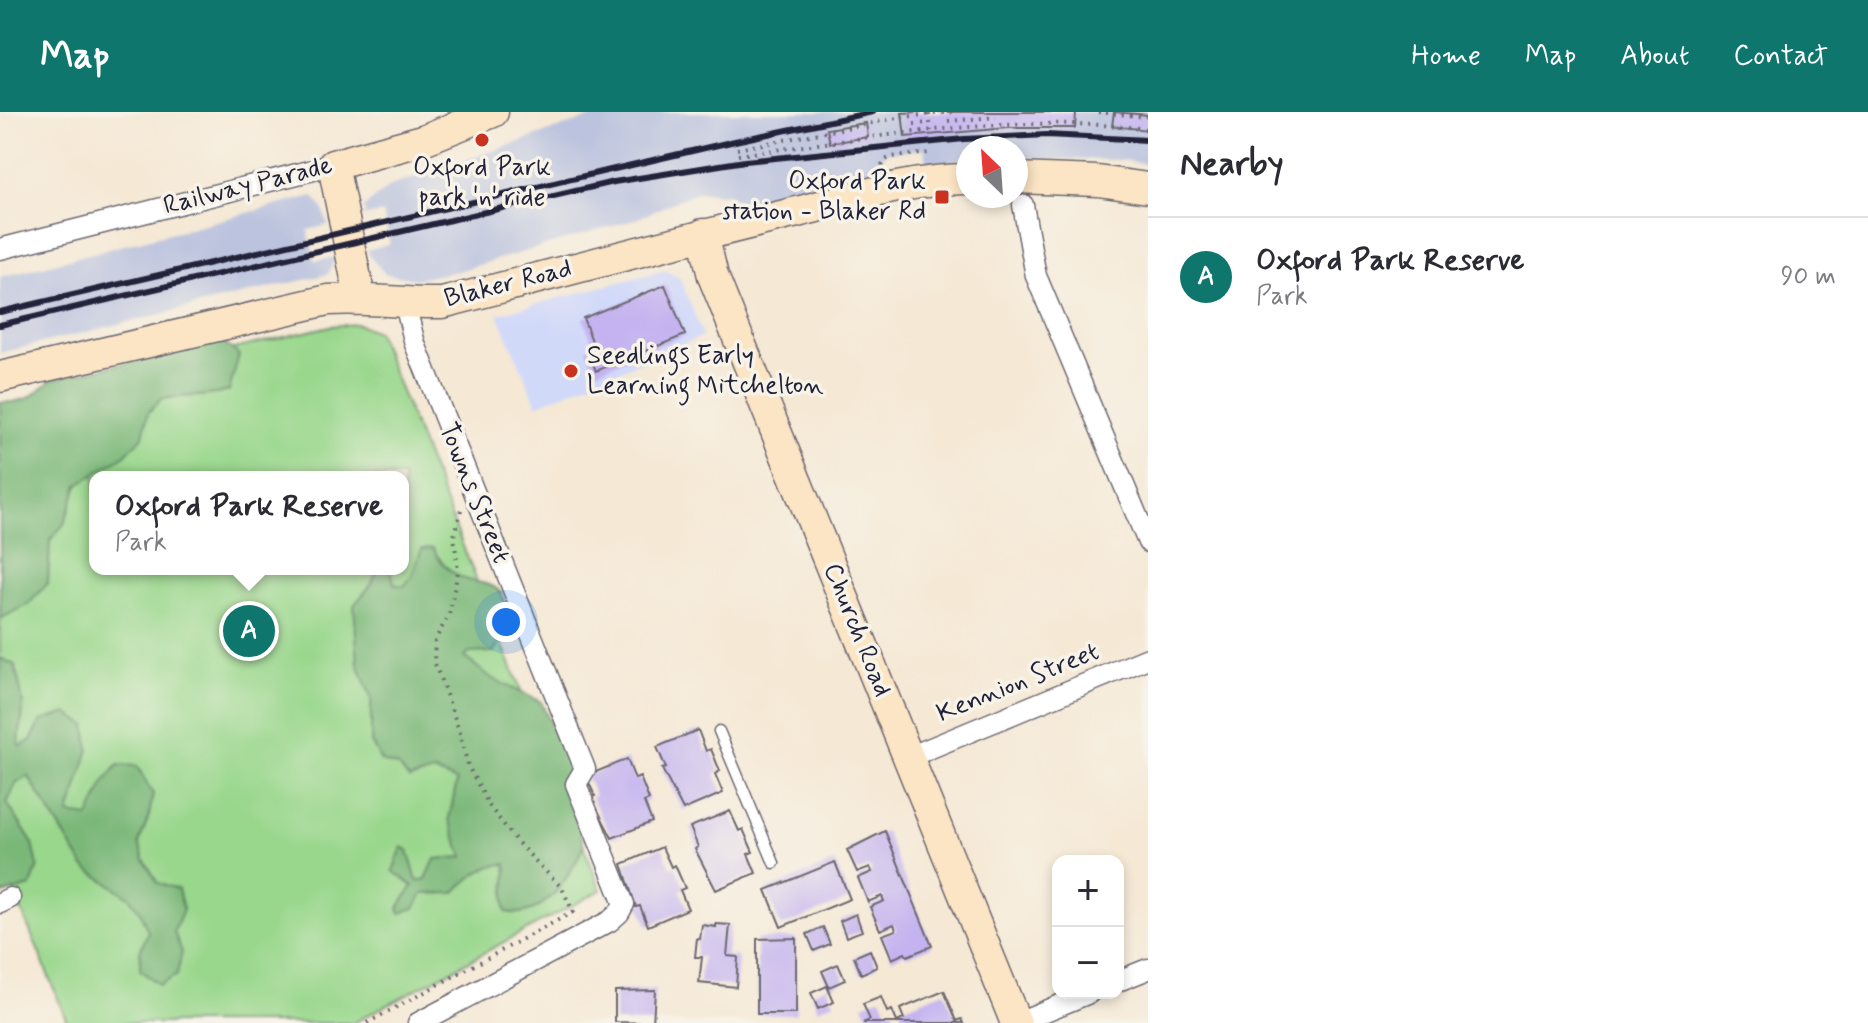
<!DOCTYPE html>
<meta charset="utf-8">
<style>
:root{--surface:#fff;--page:#f2f2f3;--text:#2b2b33;--muted:#7c7c81;--line:#e1e1e2;--accent:#0f766e}
body{margin:0;font-family:Mynerve,sans-serif;background:var(--page);color:var(--text)}
.controls{position:absolute;right:24px;bottom:24px;display:grid;overflow:hidden;border-radius:16px;box-shadow:0 4px 12px #0003}
.controls button{width:72px;height:72px;display:grid;place-items:center;padding:0;border:0;border-bottom:2px solid var(--line);background:var(--surface);color:var(--text);font:40px sans-serif}
.compass{position:absolute;left:956px;top:24px;width:72px;height:72px;border-radius:50%;background:var(--surface);box-shadow:0 4px 12px #0003;rotate:335deg}
.you{position:absolute;left:506px;top:510px;width:28px;height:28px;margin:-20px;border:6px solid #fff;border-radius:50%;background:#1a73e8;box-shadow:0 0 0 12px #1a73e833}
.badge{display:grid;place-items:center;width:52px;height:52px;border-radius:50%;background:var(--accent);color:#fff;font-size:26px;font-weight:700}
.pin{position:absolute;translate:-50% -50%;border:4px solid #fff;box-shadow:0 2px 8px #0006}
.popup{position:absolute;left:89px;top:359px;width:320px;height:104px;box-sizing:border-box;display:grid;place-content:center;border-radius:16px;background:var(--surface);filter:drop-shadow(0 2px 6px #0005);font-size:26px;white-space:nowrap;color:var(--muted)}
.popup b{font-size:30px;color:var(--text)}
.popup::after{content:'';position:absolute;left:50%;top:100%;margin-left:-16px;border:16px solid transparent;border-top-color:var(--surface)}
.list{margin:0;padding:0;list-style:none}
h2{display:flex;justify-content:space-between;align-items:center;height:104px;margin:0;padding:0 32px;font-size:34px}
h2 small{font-size:26px;font-weight:400;color:var(--muted)}
.list li{display:grid;grid-template-columns:52px 1fr auto;gap:24px;align-items:center;box-sizing:border-box;height:120px;padding:0 32px;border-top:2px solid var(--line)}
.list b{display:block;font-size:30px;white-space:nowrap}
.list p{margin:0;font-size:26px;white-space:nowrap;color:var(--muted)}
.list em{font-size:26px;font-style:normal;color:var(--muted)}
.map{position:relative;flex:none;width:1148px;height:911px;overflow:hidden}
header{display:flex;align-items:center;gap:48px;box-sizing:border-box;height:112px;padding:0 40px;background:var(--accent);color:#fff}
header strong{font-size:38px}
nav{display:flex;gap:44px;margin-inline-start:auto;font-size:28px}
main{display:flex}
aside{flex:1;background:var(--surface)}
.map>svg:first-child{display:block}
</style>
<header>
<strong>Map</strong>
<nav><a>Home</a><a>Map</a><a>About</a><a>Contact</a></nav>
</header>
<main>
<div class="map">
<svg width="1148" height="911" viewBox="0 0 1148 911">
<rect width="100%" height="100%" fill="#f7f3e8"/>
<filter id="ink" filterUnits="userSpaceOnUse"><feTurbulence type="fractalNoise" baseFrequency=".0125" numOctaves="2"/><feDisplacementMap in="SourceGraphic" scale="16" xChannelSelector="R" yChannelSelector="G"/><feConvolveMatrix kernelMatrix="1 2 1 2 8 2 1 2 1" color-interpolation-filters="sRGB"/></filter>
<filter id="wash" filterUnits="userSpaceOnUse"><feTurbulence type="fractalNoise" baseFrequency=".006" numOctaves="4" result="noise"/><feDisplacementMap in="SourceGraphic" scale="32" xChannelSelector="R" yChannelSelector="G"/><feGaussianBlur stdDeviation="1.8" result="paint"/><feColorMatrix in="noise" values="0 0 0 0 0 0 0 0 0 0 0 0 0 0 0 0 0 1.4 0 .05"/><feComposite in="paint" operator="in"/></filter>
<g filter="url(#wash)">
<rect width="100%" height="100%" fill="#f5e8d4"/>
<!-- built -->
<path fill="#d1d9f9" d="M665,158L680,166L703,224L537,293L498,202Z"/>
<!-- industrial -->
<path fill="#bbc3de" d="M607,0H1148V53L1125,48L1016,47V36H968V48L927,51L925,37L889,40L878,48L879,58L744,93L728,82L696,80L634,108L458,159L416,167L385,162L371,146L367,138L390,132L383,101L361,105L366,101L363,96L390,74Z
M313,84L323,97L328,113L308,118L315,149L336,145L328,162L0,241V165Z"/>
<!-- green -->
<path fill="#99d78c" stroke="#5e7c64" stroke-width="2" fill-rule="evenodd" d="M357,212L377,220L601,778L353,911H68L0,746V293L330,214ZM95,365H403V457H95Z"/>
<!-- forest -->
<path fill="#7ab878" stroke="#4e6d5a" stroke-width="2" d="M223,230L239,243L229,279C206,286 184,283 161,287L148,301L143,324L125,343L78,373L64,412L50,428L48,471L28,493L0,507V290C26,292 34,283 52,267Z
M433,436C439,449 451,462 465,467C477,472 491,469 501,481C505,487 508,497 511,505L499,532L493,540L470,541L464,545L493,567L541,590L562,638L570,644L573,688L584,734C570,763 545,809 506,800C501,783 509,770 506,752C485,752 467,767 454,781L423,782L415,796L400,801L398,797L413,774L393,759L402,735L408,738L417,769L426,767L435,747L463,745L449,707L457,669L434,660L409,667L399,655L381,649L371,630V586L358,552L354,493L371,473L378,457H391L394,472L404,474L411,465L422,437Z
M0,546L15,553C18,567 22,581 23,594C24,609 17,621 20,635L31,628L41,609L67,601L86,613L89,637L69,702L89,705L106,668L118,653L137,654L153,682L149,704L139,731L144,747L158,771L178,777L183,798L174,820L182,840L177,863L159,873L140,858V839L148,820L140,800L129,785L84,755L28,664L16,672L7,691L33,732L38,754L31,774L0,783Z"/>
<g id="blocks">
<!-- building -->
<path fill="#c4b3f0" d="M919,0H1076L1075,16H1008L905,25L902,1Z
M1114,0L1148,3V18L1112,14Z
M866,11L868,25L830,31L827,17Z
M665,173L685,223L596,259L587,237L594,234L583,206Z
M698,618L706,639L711,637L720,659L715,662L723,681L683,698L662,657L666,656L657,635Z
M627,647L635,667L640,665L649,688L644,690L652,710L612,726L591,685L595,684L586,664Z
M730,699L739,719L743,717L753,740L748,742L756,761L716,778L695,737L698,735L690,715Z
M885,719L932,834L907,844L905,841L892,847L882,823L896,818L894,812L880,818L870,795L884,789L882,784L868,790L858,766L872,760L870,755L857,760L847,738Z
M662,735L671,755L675,753L685,776L680,778L688,797L648,814L640,794L636,795L622,752Z
M835,750L850,787L781,815L766,778Z
M856,802L862,819L846,825L840,809Z
M716,812L730,813L727,844L738,845L736,875L699,871L702,845H695L697,826L700,827L702,813L716,815Z
M823,815L830,832L814,839L807,822Z
M796,826V902H757V827Z
M870,838L877,855L861,862L854,845Z
M838,852L845,868L829,875L822,859Z
M827,874L834,890L818,897L811,881Z
M655,878L653,911L615,910V879Z
M944,879L957,909L962,907L964,911H863L870,908L863,892L881,885L887,900L892,898L897,910L904,907L900,897Z"/>
</g>
</g>
<g filter="url(#ink)">
<use href="#blocks" fill-opacity="0" stroke="#6c6771" stroke-width="2"/>
<g fill="none" stroke-linecap="round" stroke-linejoin="round">
<defs>
<path id="lane" d="M719,619L774,751"/>
<path id="street" d="M1023,93L1036,164L1148,430
M0,137L333,53
M405,192L415,232L585,657L576,672L624,792L619,801L610,809L418,911
M909,645L1148,546
M0,791L10,786
M1118,869L1148,857
M1016,911L1089,881"/>
<path id="secondary" d="M1016,66L1098,69L1148,76
M703,122L713,164L1016,911
M360,186L333,53L423,28L493,0
M0,265L328,188C367,185 404,192 442,191C558,161 673,130 789,102C847,88 908,67 968,67"/>
</defs>
<!-- lane casing -->
<use href="#lane" stroke="#6c6771" stroke-width="13"/>
<!-- street casing -->
<use href="#street" stroke="#6c6771" stroke-width="23"/>
<!-- secondary casing -->
<use href="#secondary" stroke="#6c6771" stroke-width="33"/>
<!-- path -->
<path stroke="#6c6771" stroke-width="4" stroke-dasharray="2 6" stroke-linecap="butt" d="M1098,0L1148,5
M929,2L931,19
M948,9L996,5
M914,12L930,11
M737,37L903,5L953,0
M738,43C873,25 1011,1 1148,17
M882,54L885,48L892,45L929,41
M461,398L454,424L458,459L449,503L435,528L434,549L460,621L468,654L490,695L518,731L562,776L576,806
M367,911L573,800"/>
<!-- lane -->
<use href="#lane" stroke="#fff" stroke-width="10"/>
<!-- street -->
<use href="#street" stroke="#fff" stroke-width="20"/>
<!-- secondary -->
<use href="#secondary" stroke="#fce5c4" stroke-width="30"/>
<!-- rail -->
<path stroke="#22223b" stroke-width="6" d="M0,200L735,29L873,0
M0,213L614,70L745,49L964,27L1046,23L1148,28"/>
</g>
</g>
<!-- markers -->
<g fill="#c8321e" stroke="#f7f3e8" stroke-width="3">
<circle cx="482" cy="28" r="8"/>
<rect x="934" y="77" width="16" height="16" rx="4"/>
<circle cx="571" cy="259" r="8"/>
</g>
<g text-anchor="middle" dominant-baseline="central" stroke-width="7" stroke-linejoin="round" paint-order="stroke">
<!-- poi labels -->
<g font-size="26" fill="#22223b" stroke="#f7f3e8">
<text x="482" y="56">Oxford Park<tspan x="482" dy="30">park 'n' ride</tspan></text>
<text x="926" y="70" text-anchor="end">Oxford Park<tspan x="926" dy="30">station - Blaker Rd</tspan></text>
<text x="587" y="244" text-anchor="start">Seedlings Early<tspan x="587" dy="30">Learning Mitchelton</tspan></text>
</g>
<!-- street labels -->
<g font-size="26" fill="#22223b" stroke="#f7f3e8">
<text transform="translate(248 74) rotate(-14)">Railway Parade</text>
<text transform="translate(508 172) rotate(-14)">Blaker Road</text>
<text transform="translate(474 381) rotate(68)">Towns Street</text>
<text transform="translate(857 518) rotate(68)">Church Road</text>
<text transform="translate(1018 571) rotate(-22)">Kennion Street</text>
</g>
</g>
</svg>
<div class="controls">
<button>+</button>
<button>−</button>
</div>
<svg class="compass" viewBox="-18 -18 36 36"><path d="M0-13l5 13h-10z" fill="#e53935"/><path d="M0 13l5-13h-10z" fill="#7c7c81"/></svg>
<div class="you"></div>
<div class="pin badge" style="left:249px;top:519px">A</div>
<div class="popup"><b>Oxford Park Reserve</b>Park</div>
</div>
<aside>
<h2>Nearby<small></small></h2>
<ul class="list">
<li><span class="badge">A</span><div><b>Oxford Park Reserve</b><p>Park</p></div><em>90 m</em></li>
</ul>
</aside>
</main>
